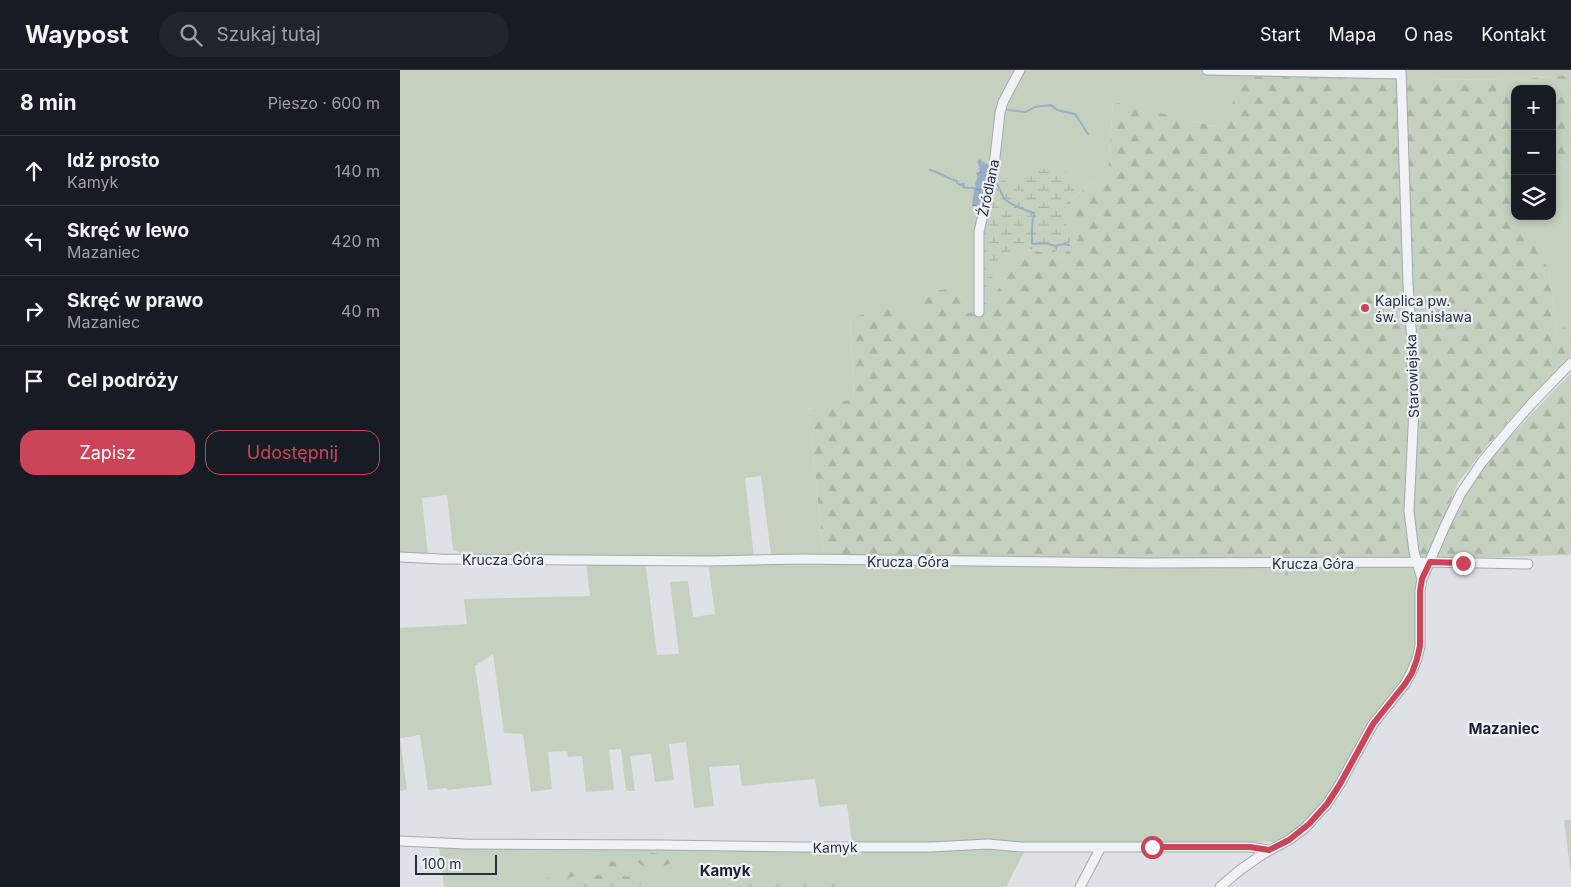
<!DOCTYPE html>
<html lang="pl">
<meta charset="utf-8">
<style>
:root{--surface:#171b24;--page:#20242c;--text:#f1f3f6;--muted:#9ea1a6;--line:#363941;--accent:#cc4458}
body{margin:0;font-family:Inter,sans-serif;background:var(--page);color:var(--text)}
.controls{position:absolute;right:15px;top:15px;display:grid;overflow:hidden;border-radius:10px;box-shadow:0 2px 8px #0003}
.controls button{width:45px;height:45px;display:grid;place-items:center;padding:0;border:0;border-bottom:1px solid var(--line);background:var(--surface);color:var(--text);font:25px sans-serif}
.scale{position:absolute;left:15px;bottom:12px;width:82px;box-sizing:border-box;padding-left:5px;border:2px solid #27303e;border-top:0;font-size:14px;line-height:18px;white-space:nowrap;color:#27303e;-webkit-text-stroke:4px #edf0f5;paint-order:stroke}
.stop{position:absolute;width:15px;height:15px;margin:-11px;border:4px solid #cc4458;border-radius:50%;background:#fff}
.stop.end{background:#cc4458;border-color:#fff;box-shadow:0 1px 5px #0008}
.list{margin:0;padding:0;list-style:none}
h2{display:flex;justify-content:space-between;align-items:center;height:65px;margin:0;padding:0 20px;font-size:21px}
h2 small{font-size:16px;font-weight:400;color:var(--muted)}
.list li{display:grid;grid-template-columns:32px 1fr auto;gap:15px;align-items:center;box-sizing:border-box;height:70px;padding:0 20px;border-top:1px solid var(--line)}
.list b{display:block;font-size:19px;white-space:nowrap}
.list p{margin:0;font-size:16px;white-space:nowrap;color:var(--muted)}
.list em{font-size:16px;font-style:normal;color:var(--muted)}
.actions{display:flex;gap:10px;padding:15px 20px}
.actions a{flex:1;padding:11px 0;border:1px solid var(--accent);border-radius:15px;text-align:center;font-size:18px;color:var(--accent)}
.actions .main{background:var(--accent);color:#fff}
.icon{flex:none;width:28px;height:28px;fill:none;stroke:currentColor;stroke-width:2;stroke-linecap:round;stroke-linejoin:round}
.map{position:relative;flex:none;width:1171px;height:817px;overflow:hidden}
header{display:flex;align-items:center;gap:30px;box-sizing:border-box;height:70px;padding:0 25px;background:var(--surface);border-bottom:1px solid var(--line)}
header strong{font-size:24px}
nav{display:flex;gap:28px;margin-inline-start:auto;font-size:18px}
.search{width:350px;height:45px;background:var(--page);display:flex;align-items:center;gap:12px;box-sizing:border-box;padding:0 18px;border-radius:28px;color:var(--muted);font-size:19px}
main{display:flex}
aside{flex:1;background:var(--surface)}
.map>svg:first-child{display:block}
</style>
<header>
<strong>Waypost</strong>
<div class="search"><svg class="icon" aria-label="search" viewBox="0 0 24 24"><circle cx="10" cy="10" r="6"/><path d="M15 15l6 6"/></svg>Szukaj tutaj</div>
<nav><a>Start</a><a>Mapa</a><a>O nas</a><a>Kontakt</a></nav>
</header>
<main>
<aside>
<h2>8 min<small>Pieszo · 600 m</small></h2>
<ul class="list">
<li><svg class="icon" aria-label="ahead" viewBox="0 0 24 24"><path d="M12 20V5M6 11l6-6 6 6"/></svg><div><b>Idź prosto</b><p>Kamyk</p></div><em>140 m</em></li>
<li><svg class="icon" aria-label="left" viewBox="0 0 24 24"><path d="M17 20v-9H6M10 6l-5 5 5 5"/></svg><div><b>Skręć w lewo</b><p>Mazaniec</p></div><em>420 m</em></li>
<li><svg class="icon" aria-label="right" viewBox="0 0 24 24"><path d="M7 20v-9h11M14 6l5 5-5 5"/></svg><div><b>Skręć w prawo</b><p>Mazaniec</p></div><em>40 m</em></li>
<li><svg class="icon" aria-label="arrive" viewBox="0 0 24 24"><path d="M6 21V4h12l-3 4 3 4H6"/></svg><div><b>Cel podróży</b></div></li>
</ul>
<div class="actions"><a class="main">Zapisz</a><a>Udostępnij</a></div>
</aside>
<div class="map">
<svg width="1171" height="817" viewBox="0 0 1171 817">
<defs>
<pattern id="forest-firs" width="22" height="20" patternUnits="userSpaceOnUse" patternTransform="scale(1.25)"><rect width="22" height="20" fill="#c4d1bf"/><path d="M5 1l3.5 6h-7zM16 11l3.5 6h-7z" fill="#a8b4a5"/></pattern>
<pattern id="wetland-marsh" width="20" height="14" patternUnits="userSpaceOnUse" patternTransform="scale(1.25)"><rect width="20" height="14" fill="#c4d1bf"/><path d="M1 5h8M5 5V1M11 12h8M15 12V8" fill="none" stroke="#a8b4a5"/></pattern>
<pattern id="water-ripples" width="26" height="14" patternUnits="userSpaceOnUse" patternTransform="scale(1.25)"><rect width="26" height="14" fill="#99afc7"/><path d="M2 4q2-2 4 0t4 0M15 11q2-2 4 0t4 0" fill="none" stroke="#7d8fa3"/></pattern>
</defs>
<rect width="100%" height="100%" fill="#dee2e7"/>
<!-- green -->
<path fill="#c4d1bf" d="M0,0H1171V5L1114,10L1005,9L818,57L713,33L708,101L663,135L679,168L662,187L627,179L584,239L564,244V216L521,263L450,248L454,330L408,339L424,485H371L361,406L345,408L354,487L310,488L72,487L53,480L47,425L22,428L28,486L0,484Z
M1152,85L1171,98V251L1157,265L1149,200L1126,161L1125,146H1152Z
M186,491H245L257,585L279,584L270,512L288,511L293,547L315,544L308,492L1014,496L1018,517L1017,573L1009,603L924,735L905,753L880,772L697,774L452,775L447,734L419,737L415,709L342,716L339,695L309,697L314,736L294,738L286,672L269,674L274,710L255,712L251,684L230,686L235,721H226L221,679L209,680L214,720L186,722L182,686L168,687L167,681L148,682L152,719L131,722L123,664L104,663L93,584L75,596L92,715L47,720V718L28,720L20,665L0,668L7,720L0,721V558L67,554L64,529L190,526Z
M39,777L559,778L624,779V782L606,817H44Z"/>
<!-- forest -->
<path fill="url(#forest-firs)" d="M1171,5V98L1152,85V19H1115V146H1125L1127,162L1149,200L1157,264L1171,251V287L1113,346L1081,383L1058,413L1027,489L1002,493L424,485L408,339L454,329L450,248L490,238L521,262L523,223L564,216V244L584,239L627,179L662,187L679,168L662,136L708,101L713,32L817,57L849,7L1114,10Z
M1171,303V485L1033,489L1076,402Z
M876,495L933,496L934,499L925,503L912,502C899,513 902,513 887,505C883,503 879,502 875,500Z
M1164,750H1171V806Z
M245,781C257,785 271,782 281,788L259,799L249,800L234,790L242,782Z
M209,791L219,792L225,795C220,804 207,803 199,799L200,794Z
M173,801L175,802L174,806L150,816L144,815L143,811L147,808L152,806Z
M203,805C238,806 273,815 308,810L312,812L292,815L253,814L229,817H182C187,804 191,806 203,805Z
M340,808H356L389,814L431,810L445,814L438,817H333L328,812Z"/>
<!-- wetland -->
<path fill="url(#wetland-marsh)" d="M642,99L667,103H678L674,119L665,133L663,149L671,161L669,175L664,176L654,182H652L653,176L646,173C639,180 626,181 618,177C607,181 599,190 590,197L593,205L586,239L580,237L581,163L595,100L604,102L606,112L614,113L619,107Z"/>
<!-- water -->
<path fill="url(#water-ripples)" d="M581,89L582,93L584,91L585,94L588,93L590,96L587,112L582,115C584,121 580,137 575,140L574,136H572L574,120L576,118L575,114L578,106L576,104L577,102L579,103L580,100L577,99L580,98L577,91Z"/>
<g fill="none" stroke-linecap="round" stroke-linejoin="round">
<!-- stream -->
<path stroke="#99afc7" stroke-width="2" d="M608,40L626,42L635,37L651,35L657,40L675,44L688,64
M530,100C539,102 547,109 557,111V113L560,115L564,114L563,117L567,118H576
M594,110C600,116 600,122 604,128C608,134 627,141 634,143L632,156V174L646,173L655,176L664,174L669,175"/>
<defs>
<path id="minor" d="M807,0L1001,4
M1001,0L1008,214L1015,317L1009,441L1014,482L1022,509
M579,242V162L594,96L600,43L603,32L620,0
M0,487L41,489L310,491L402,489L745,493L1030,492L1128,494
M0,771L65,774L262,775L400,777H531L588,774L622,777H850L869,780
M680,817L701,777
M820,817L840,800L863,784L889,770L905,758L927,734L940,714L973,654L1005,614L1011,603L1017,589L1020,576V521L1022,509L1045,456L1061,423L1082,392L1112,356L1133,332L1171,293"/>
</defs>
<!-- minor casing -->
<use href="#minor" stroke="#a3a9b1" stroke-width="11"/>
<!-- minor -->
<use href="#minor" stroke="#f0f2f6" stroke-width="9"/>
</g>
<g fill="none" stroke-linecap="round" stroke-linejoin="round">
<!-- route -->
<path stroke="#cc4458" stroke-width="6" d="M752,777H850L869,780L889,770L909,754L927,734L940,714L973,654L1005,614L1012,603L1017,589L1020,576V521L1022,509L1030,492L1063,493"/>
</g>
<!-- markers -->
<circle fill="#cc4458" stroke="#edf0f5" stroke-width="2" cx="965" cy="238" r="5"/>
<g text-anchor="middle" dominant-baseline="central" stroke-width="4.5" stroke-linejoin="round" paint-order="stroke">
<!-- street labels -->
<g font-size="14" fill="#27303e" stroke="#edf0f5">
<text transform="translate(588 118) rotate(-78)">Źródlana</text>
<text transform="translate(1012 306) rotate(-92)">Starowiejska</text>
<text x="103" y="489">Krucza Góra</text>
<text x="508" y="491">Krucza Góra</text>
<text x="913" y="493">Krucza Góra</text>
<text transform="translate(435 777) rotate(-1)">Kamyk</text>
</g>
<!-- poi labels -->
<g font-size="14" fill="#27303e" stroke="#edf0f5" text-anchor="start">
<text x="975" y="230">Kaplica pw.<tspan x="975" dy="16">św. Stanisława</tspan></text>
</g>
<!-- neighbourhood labels -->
<g font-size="15" font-weight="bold" fill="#1a212e" stroke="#edf0f5">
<text x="1104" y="658">Mazaniec</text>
<text x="325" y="800">Kamyk</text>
</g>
</g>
</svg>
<div class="controls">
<button>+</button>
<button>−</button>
<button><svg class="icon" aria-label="layers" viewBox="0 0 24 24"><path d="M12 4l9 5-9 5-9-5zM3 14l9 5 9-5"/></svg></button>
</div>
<div class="scale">100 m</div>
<div class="stop" style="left:752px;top:777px"></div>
<div class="stop end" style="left:1063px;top:493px"></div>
</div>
</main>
